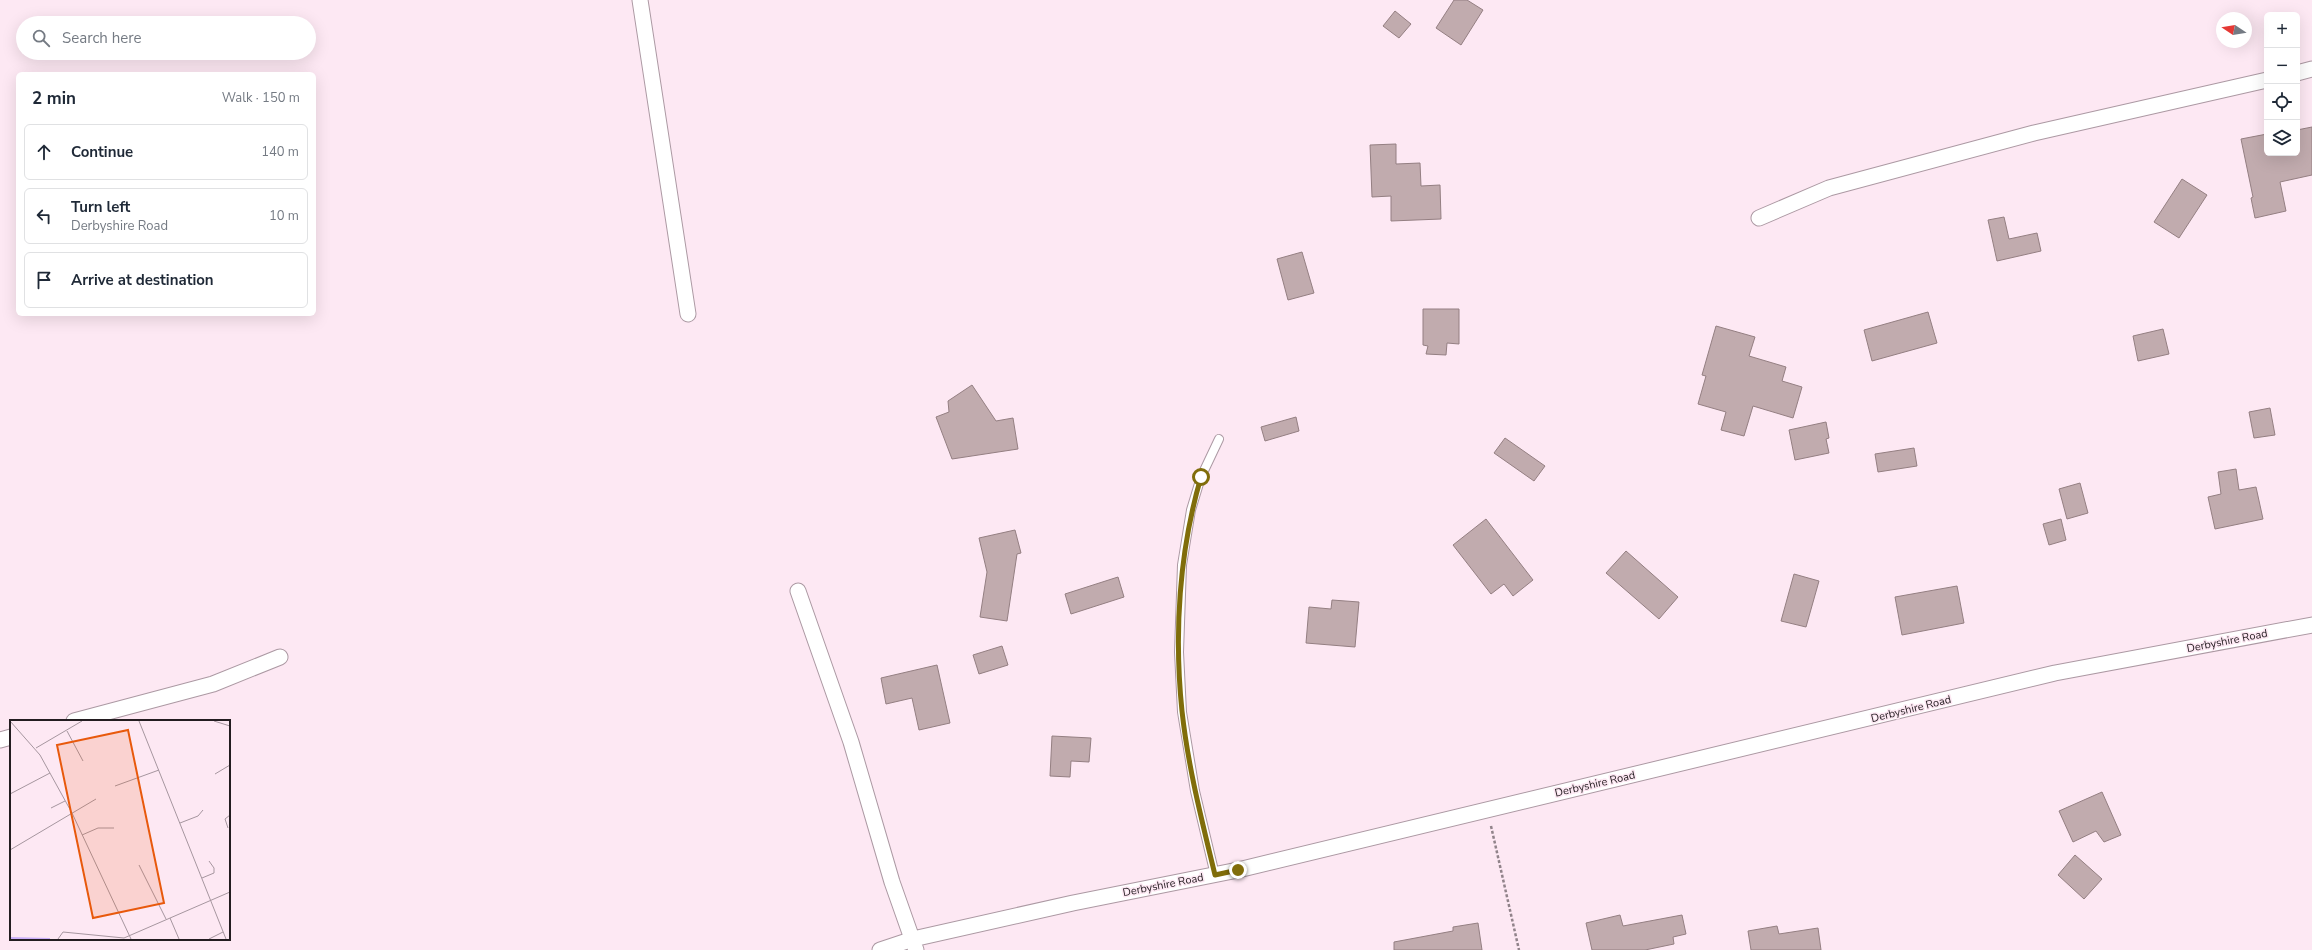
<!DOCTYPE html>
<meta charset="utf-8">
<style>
:root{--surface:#fff;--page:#f2f2f3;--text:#1f2937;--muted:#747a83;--line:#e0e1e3}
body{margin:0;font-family:"Nunito Sans",sans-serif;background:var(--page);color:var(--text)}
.controls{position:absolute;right:12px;top:12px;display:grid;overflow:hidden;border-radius:6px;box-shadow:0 4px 16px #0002}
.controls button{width:36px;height:36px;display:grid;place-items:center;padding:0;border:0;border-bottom:1px solid var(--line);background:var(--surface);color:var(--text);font:20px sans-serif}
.compass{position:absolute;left:2216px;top:12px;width:36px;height:36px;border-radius:50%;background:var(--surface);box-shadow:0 4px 16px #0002;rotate:282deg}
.stop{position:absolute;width:12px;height:12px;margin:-9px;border:3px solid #806d0a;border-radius:50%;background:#fff}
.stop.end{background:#806d0a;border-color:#fff;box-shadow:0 1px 4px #0008}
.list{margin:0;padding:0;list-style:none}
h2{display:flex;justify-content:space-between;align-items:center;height:52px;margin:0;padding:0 16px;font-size:17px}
h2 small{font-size:13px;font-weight:400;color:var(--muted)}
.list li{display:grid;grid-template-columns:26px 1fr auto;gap:12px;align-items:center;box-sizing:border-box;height:56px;margin:0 8px 8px;padding:0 8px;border:1px solid var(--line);border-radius:6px}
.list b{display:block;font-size:15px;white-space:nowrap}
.list p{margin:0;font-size:13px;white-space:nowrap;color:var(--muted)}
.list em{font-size:13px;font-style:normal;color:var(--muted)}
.icon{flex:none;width:22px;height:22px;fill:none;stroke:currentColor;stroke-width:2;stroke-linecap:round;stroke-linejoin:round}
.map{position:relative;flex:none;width:2312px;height:950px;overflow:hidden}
.search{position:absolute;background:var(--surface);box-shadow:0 4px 16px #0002;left:16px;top:16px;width:300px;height:44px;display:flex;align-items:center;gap:10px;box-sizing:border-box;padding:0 14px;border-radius:22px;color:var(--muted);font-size:15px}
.panel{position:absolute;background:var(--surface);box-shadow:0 4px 16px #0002;left:16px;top:72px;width:300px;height:244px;border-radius:6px}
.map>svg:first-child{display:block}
</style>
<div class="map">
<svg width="2312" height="950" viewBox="0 0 2312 950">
<rect width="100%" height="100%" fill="#fde8f3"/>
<!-- building -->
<path fill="#c1abae" stroke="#947f82" d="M1454,0H1467L1483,10L1461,45L1436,28Z
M1395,11L1411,24L1399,38L1383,26Z
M2312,127V175L2280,182L2286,211L2255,218L2251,198L2253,197L2241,139L2267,134V153H2297V130Z
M1396,144V164L1420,163L1421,186L1440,185L1441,219L1391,221V196L1372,197L1370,145Z
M2182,179L2207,195L2179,238L2154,222Z
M2004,217L2009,239L2037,233L2041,251L1997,261L1988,220Z
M1302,252L1314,293L1288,300L1277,259Z
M1423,309H1459V344L1447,343L1446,355L1426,354L1428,346L1423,345Z
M1928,312L1937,343L1872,361L1864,330Z
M1716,326L1755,337L1749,356L1786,367L1782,381L1802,387L1793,418L1753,406L1744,436L1721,430L1726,412L1698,404L1706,376L1702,375Z
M2163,329L2169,354L2138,361L2133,336Z
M972,385L996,421L1013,418L1018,449L952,459L936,417L949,412L948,401Z
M2270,408L2275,435L2254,438L2249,412Z
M1296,417L1299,431L1265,441L1261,427Z
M1826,422L1829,438L1826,439L1829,453L1795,460L1789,430Z
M1505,438L1545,466L1534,481L1494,453Z
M1914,448L1917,466L1878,472L1875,454Z
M2236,469L2239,490L2256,487L2263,519L2215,529L2208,497L2221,494L2218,472Z
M2080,483L2088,513L2067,519L2059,489Z
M1486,519L1533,580L1513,596L1504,584L1491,594L1453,545Z
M2061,519L2066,540L2049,545L2043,524Z
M1015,530L1021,553L1017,554L1007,621L980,617L987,572L979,538Z
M1626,551L1678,597L1659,619L1606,573Z
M1794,574L1819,581L1806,627L1781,621Z
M1118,577L1124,597L1071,614L1065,594Z
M1957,586L1964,623L1902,635L1895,597Z
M1332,600L1359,602L1355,647L1306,643L1309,607L1331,609Z
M1002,646L1008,665L979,674L973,655Z
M937,665L950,723L919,730L912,698L886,704L881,678Z
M1052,736L1091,738L1089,762L1071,761L1070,777L1050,776Z
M2102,792L2121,835L2104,842L2096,831L2073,842L2059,811Z
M2075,855L2102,879L2084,899L2058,875Z
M1620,915L1623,926L1682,915L1686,934L1673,937L1674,944L1645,950H1592L1586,923Z
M1478,923L1482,950H1394V942L1453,931V927Z
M1777,926L1779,934L1818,928L1821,950H1751L1748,931Z"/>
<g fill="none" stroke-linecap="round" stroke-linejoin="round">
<defs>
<path id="service" d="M1215,875L1195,791L1182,712L1179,652L1182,565L1191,510L1201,477L1219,439"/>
<path id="minor" d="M640,0L688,314
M2297,73L2312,69
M1759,218L1829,188L2034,133L2267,80
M798,591L851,742L892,882L916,950
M74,721L213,684L280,657
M0,740L11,737
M880,950L913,939L1073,903L1238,870L2055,673L2312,625"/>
</defs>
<!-- service casing -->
<use href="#service" stroke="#ac99a3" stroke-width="10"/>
<!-- minor casing -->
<use href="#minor" stroke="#ac99a3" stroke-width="17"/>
<!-- path -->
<path stroke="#91838a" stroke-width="2.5" stroke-dasharray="3 2" stroke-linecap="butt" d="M1491,826L1519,950"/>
<!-- service -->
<use href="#service" stroke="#fff" stroke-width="8"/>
<!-- minor -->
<use href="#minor" stroke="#fff" stroke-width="15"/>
</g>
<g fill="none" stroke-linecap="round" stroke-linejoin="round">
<!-- route -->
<path stroke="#806d0a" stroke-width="5" d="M1201,477C1179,552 1174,634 1182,711C1188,767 1202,821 1215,875L1238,870"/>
</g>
<g text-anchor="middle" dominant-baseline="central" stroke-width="3" stroke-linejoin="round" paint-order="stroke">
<!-- street labels -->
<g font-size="11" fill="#231c20" stroke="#fde8f3">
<text transform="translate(2227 641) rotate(-11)">Derbyshire Road</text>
<text transform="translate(1911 709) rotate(-14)">Derbyshire Road</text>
<text transform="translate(1595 784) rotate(-13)">Derbyshire Road</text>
<text transform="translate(1163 885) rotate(-11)">Derbyshire Road</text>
</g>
</g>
<!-- overview -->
<g transform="translate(10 720)">
<rect width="220" height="220" fill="#fde8f3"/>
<path fill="none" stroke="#caaffa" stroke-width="2" d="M0,218L40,219"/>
<path fill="none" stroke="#a6969f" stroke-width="1" d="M0,1L30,35L62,93L121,219M129,1L216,219M204,1L220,6M57,11L73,41M26,28L72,1M205,54L220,45M105,66L149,50M0,74L40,53M41,88L55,81M170,103L188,96L193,90M218,108L215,99L220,95M72,115L88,108H104M0,130L86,79M129,145L156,199M192,158L204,153V148L199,141M160,198L169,219M48,219L53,212L114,218L220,172M199,219L213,212"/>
<path fill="#e8590c" fill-opacity="0.15" stroke="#e8590c" stroke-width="2" d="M118,10L154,183L83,198L47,25Z"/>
<rect width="220" height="220" fill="none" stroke="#231c20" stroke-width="2"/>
</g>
</svg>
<div class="controls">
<button>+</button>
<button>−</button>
<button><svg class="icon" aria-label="locate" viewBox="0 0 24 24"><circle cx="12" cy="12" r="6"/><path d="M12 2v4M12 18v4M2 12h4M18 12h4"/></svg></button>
<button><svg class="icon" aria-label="layers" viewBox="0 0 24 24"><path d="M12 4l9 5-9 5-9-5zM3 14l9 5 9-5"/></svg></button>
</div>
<svg class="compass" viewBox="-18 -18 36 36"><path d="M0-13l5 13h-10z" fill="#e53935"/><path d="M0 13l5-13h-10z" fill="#747a83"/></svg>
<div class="stop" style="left:1201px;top:477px"></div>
<div class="stop end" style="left:1238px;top:870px"></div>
<div class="search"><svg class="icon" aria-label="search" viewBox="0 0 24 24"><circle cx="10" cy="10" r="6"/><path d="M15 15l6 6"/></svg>Search here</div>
<section class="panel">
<h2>2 min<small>Walk · 150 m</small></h2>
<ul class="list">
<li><svg class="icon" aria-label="ahead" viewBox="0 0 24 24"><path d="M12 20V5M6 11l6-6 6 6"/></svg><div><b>Continue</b></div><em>140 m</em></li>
<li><svg class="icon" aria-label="left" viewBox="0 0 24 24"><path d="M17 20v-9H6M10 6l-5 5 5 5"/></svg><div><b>Turn left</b><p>Derbyshire Road</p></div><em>10 m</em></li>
<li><svg class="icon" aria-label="arrive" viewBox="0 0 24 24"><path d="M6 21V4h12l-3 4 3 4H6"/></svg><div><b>Arrive at destination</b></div></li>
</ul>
</section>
</div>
